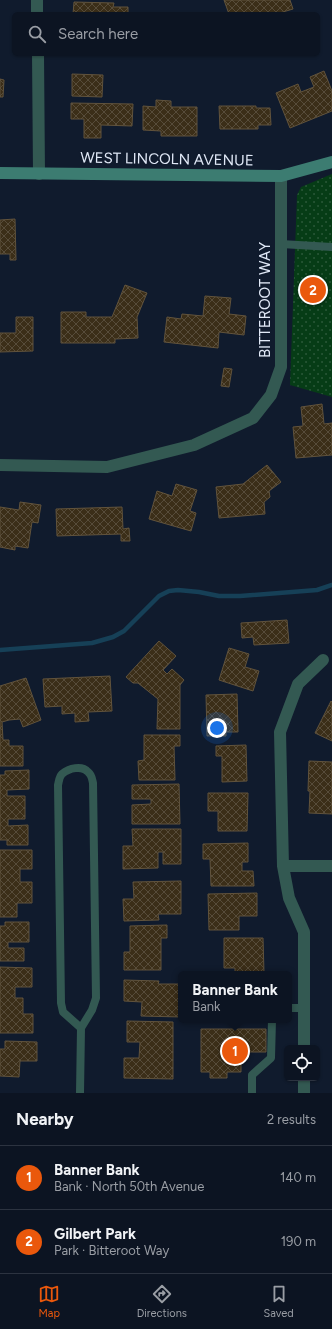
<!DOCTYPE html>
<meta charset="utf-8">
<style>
:root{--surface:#0c1422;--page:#151d2a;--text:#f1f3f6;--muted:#9a9ea5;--line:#2c3340;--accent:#ea580c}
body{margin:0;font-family:Figtree,sans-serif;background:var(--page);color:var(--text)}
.controls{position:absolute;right:12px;bottom:12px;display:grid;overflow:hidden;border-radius:6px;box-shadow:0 1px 3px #0004}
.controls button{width:36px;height:36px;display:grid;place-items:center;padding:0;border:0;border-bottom:1px solid var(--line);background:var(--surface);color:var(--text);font:20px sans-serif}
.you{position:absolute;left:217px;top:728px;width:14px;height:14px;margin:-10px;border:3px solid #fff;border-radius:50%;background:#1a73e8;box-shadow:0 0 0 6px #1a73e833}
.badge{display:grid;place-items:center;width:26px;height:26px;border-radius:50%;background:var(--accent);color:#fff;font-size:13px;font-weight:700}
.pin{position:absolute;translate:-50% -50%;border:2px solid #fff;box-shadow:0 1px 4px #0006}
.popup{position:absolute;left:178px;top:971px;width:114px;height:52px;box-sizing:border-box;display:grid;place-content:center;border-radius:6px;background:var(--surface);filter:drop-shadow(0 1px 3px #0005);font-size:13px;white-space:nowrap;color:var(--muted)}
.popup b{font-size:15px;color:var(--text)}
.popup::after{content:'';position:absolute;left:50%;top:100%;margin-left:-8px;border:8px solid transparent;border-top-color:var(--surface)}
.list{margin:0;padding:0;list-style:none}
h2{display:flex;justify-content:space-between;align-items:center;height:52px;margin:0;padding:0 16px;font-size:17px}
h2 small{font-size:13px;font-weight:400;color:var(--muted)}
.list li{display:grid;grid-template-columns:26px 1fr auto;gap:12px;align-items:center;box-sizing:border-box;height:64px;padding:0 16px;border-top:1px solid var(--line)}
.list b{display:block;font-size:15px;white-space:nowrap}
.list p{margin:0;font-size:13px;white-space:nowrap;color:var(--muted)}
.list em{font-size:13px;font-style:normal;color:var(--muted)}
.icon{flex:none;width:22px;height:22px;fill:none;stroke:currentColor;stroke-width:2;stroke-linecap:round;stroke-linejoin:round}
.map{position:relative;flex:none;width:332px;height:1093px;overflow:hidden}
.search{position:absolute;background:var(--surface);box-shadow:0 1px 3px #0004;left:12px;right:12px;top:12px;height:44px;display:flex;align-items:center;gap:10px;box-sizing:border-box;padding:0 14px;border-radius:6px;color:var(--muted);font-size:15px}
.sheet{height:180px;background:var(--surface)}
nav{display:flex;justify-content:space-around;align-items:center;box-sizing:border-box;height:56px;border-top:1px solid var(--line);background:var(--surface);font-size:11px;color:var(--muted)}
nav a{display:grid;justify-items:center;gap:2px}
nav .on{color:var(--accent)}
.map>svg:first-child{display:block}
</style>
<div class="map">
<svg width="332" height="1093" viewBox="0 0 332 1093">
<defs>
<pattern id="park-dots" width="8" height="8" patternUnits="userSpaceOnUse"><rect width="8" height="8" fill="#063c16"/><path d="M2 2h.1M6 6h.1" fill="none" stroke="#2a5839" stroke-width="1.8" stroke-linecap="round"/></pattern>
<pattern id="building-cross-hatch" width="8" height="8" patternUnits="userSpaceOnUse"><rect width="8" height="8" fill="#3b2e18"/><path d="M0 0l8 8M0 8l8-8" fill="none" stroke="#574c3a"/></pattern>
</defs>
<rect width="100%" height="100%" fill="#101b2d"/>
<!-- park -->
<path fill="url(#park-dots)" d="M332,174V397L290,385L297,195L301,187Z"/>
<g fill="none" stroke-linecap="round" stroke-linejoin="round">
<!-- stream -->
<path stroke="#164057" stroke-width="4.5" d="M0,650L92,643L113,637L124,631L159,596L169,591L178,590L199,592L219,596H240L317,590L332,585"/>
</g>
<!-- building -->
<path fill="url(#building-cross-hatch)" stroke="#61533c" d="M224,0H290L293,9L276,14H248L247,12L241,14H229Z
M74,2L114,3L113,7H128V14H73Z
M324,71L332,91V111L290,128L276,93L298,84L301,92L314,87L310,77Z
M72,74L103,75L102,97L72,96Z
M0,79L4,80L3,97H0Z
M156,100L171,101V107H197V136H161V131L143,130V106L156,107Z
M71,103L133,104L132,126L101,125V138H84V119H71Z
M219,106H256V108H270L271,125H258V129H220Z
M15,219L16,260H10V254H0V220Z
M125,285L147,293L137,317L138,338L115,339V343H61V312H86V317H112Z
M205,296L231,298L229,314L246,316L244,335L219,332L218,348L164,342L167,317L181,319L182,314L203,316Z
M16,317H33V351L0,352V333H16Z
M224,368L232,369L229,387L221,386Z
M322,404L324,424L332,423V455L296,458L293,427L303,426L301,407Z
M267,465L281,482L269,491L270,497L264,502L265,514L219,518L216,487L243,484Z
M176,484L197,490L190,511L196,513L191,531L149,519L157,491L172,496Z
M20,502L41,505L38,523L32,522L28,548L15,546V550L0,547V507L19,510Z
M122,507L123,529L129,528L130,541H121V534L57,536L56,509Z
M287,620L289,643L254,645L253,637L242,638L241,623Z
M159,641L176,656L163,670L167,674L172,669L184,680L180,685V729H157L158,699L138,683H133L126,677Z
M229,648L249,654L245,667L259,671L253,691L219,680Z
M110,676L112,711L88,712L89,721L75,722V713L62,714V706L45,707L43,679Z
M26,678L41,720L23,727L20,719L9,720L2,722L3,740H9V746H23V766H0V686Z
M237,694L238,732H226V736H207L206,695Z
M331,701L332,702V741L315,733Z
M144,735H180V746H174L175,780H139L138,761L144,760Z
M246,745L247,781L222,782V756H216V746Z
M309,761L332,762V814L309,813L310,791H308Z
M29,770V789L7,790V796H25V819H8V826L28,825V845H7V840H0V775H5V771Z
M179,784L180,824H132V805L151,804V799H132V785Z
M208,793H248L247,831H218V811H208Z
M132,829H181V864H163V852H158V868L123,869V846H133Z
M248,843V862H242V871H253L254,886H211L210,859H203V844Z
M0,850H32V869H20V882H32V903H17V917H0Z
M181,881V914H158L159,920L124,921L123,899H134L133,882Z
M257,893V916H239V930H209L208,894Z
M5,922H29V942H8V948H24V961H0V926H5Z
M167,925V938H161V970H124V952H130V926Z
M224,938H263L264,973H235V968H224Z
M0,967L32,968V987H15V998H23V1014H33V1033H0Z
M124,980L159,981L158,984H181V1017L141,1016L142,1002L124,1001Z
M127,1021L173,1022V1079L124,1078V1058H139L140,1042H127Z
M201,1029H266V1052H241V1072H227V1078H210V1072H201Z
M5,1041L37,1042V1061H20L19,1077L0,1076V1049H5Z"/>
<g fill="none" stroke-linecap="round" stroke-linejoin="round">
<!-- lane -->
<path stroke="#335952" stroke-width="8" d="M281,244L332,247
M289,1008H304
M80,1093L81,1028L92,1010L96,998L93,783C92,779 92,775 88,772C82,765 69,768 62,774C59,777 59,781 58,785L61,1003L63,1012L81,1028
M252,1093V1075L271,1058L272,1020"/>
<!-- street -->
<path stroke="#335952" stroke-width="12" d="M37,0V14
M38,54L39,174
M0,465L107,467L194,445L253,418L271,395L281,367V176
M283,866H332
M304,1048V932L289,898L283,866L280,732L298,684L323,660
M304,1078V1093"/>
<!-- secondary -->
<path stroke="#3c7c71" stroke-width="12" d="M0,173L281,176L332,162"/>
</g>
<g text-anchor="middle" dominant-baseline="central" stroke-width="3.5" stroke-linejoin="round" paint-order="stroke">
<!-- street labels -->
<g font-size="15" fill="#e1e9f7" stroke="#101b2d">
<text transform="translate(167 159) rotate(1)">WEST LINCOLN AVENUE</text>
<text transform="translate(265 300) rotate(-90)">BITTEROOT WAY</text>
</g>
</g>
</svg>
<div class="controls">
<button><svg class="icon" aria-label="locate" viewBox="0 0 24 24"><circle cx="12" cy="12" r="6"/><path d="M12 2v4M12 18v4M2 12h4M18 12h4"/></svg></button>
</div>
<div class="you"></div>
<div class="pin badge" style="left:235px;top:1051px">1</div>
<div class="popup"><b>Banner Bank</b>Bank</div>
<div class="pin badge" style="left:313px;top:290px">2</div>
<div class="search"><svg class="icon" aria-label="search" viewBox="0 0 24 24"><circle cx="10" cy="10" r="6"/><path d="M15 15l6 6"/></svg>Search here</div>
</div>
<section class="sheet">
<h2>Nearby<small>2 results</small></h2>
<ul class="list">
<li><span class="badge">1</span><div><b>Banner Bank</b><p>Bank · North 50th Avenue</p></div><em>140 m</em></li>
<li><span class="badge">2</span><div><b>Gilbert Park</b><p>Park · Bitteroot Way</p></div><em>190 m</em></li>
</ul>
</section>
<nav>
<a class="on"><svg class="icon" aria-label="map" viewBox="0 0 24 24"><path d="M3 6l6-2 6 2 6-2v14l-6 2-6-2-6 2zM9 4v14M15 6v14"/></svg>Map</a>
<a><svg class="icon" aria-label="directions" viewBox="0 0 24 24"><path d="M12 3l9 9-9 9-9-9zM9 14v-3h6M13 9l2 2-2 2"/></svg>Directions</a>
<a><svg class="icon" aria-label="saved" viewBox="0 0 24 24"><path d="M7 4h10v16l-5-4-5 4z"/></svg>Saved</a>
</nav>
